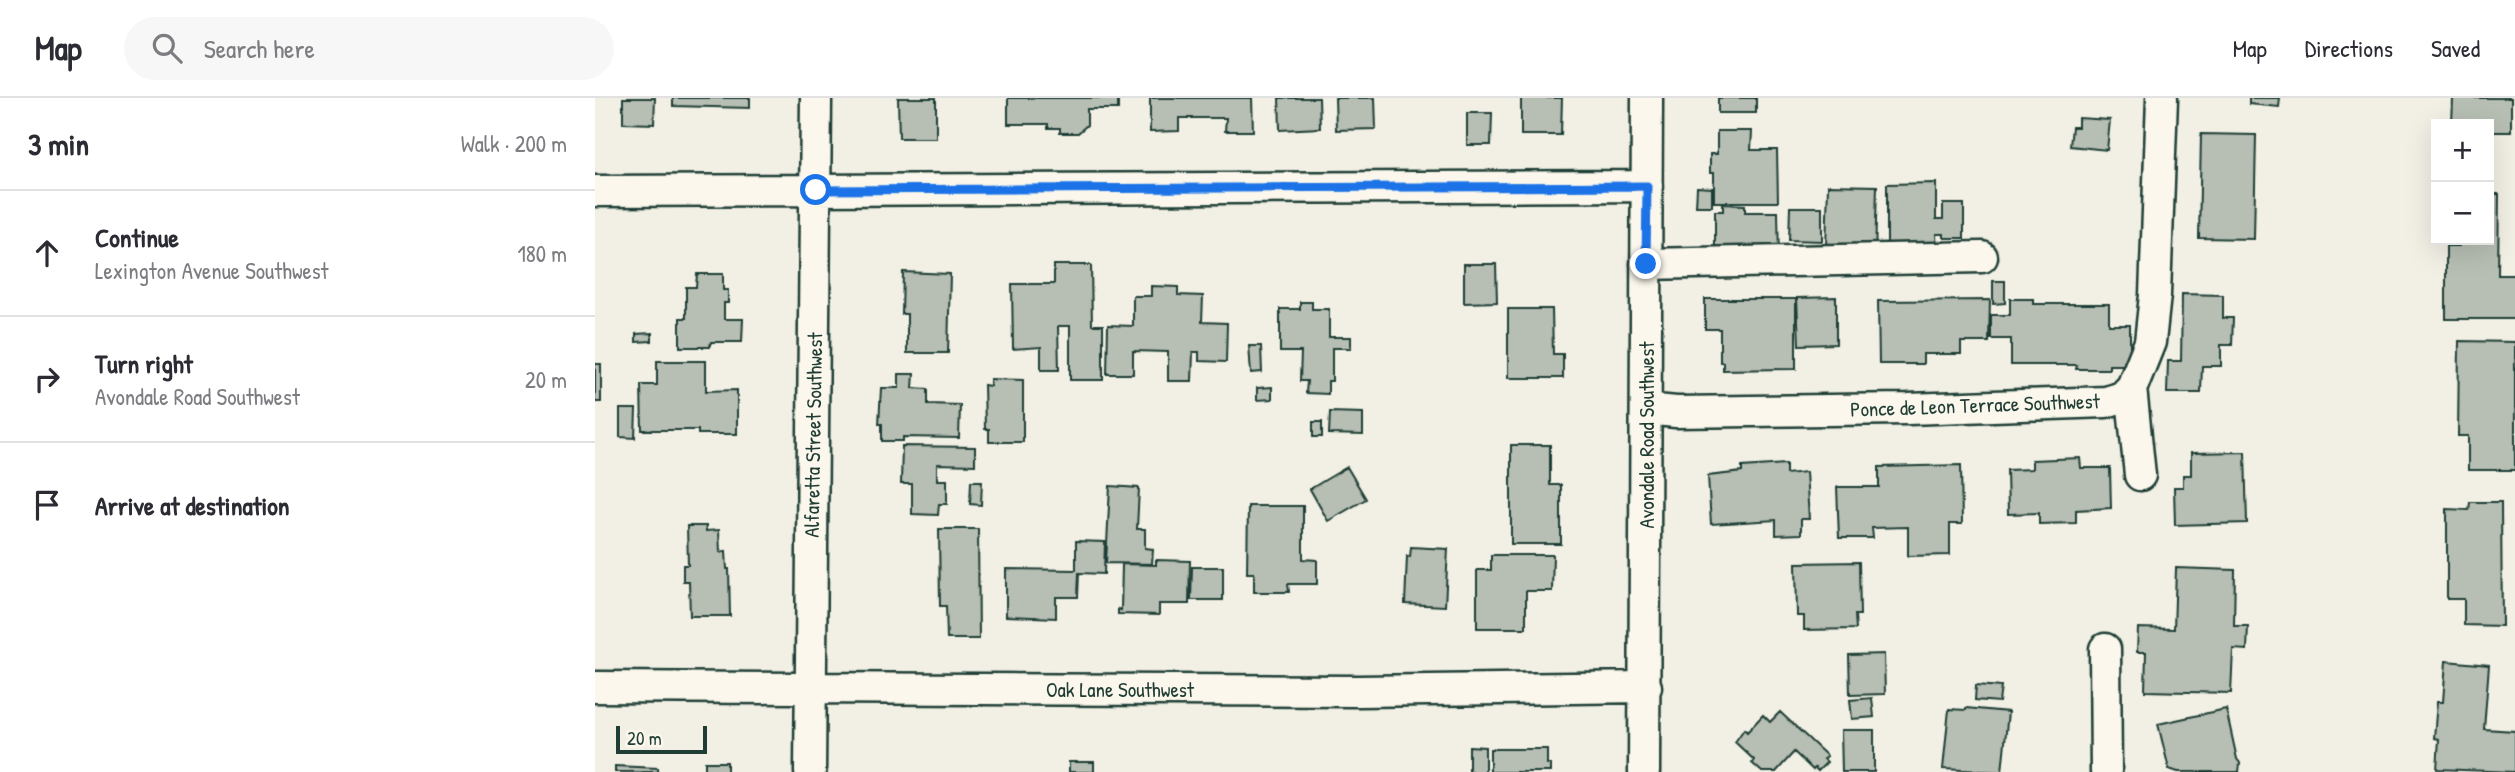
<!DOCTYPE html>
<meta charset="utf-8">
<style>
:root{--surface:#fff;--page:#f7f7f7;--text:#2b2b33;--muted:#7c7c81;--line:#e1e1e2}
body{margin:0;font-family:"Patrick Hand",sans-serif;background:var(--page);color:var(--text)}
.controls{position:absolute;right:21px;top:21px;display:grid;overflow:hidden;border-radius:0px;box-shadow:0 7px 28px #0002}
.controls button{width:63px;height:63px;display:grid;place-items:center;padding:0;border:0;border-bottom:2px solid var(--line);background:var(--surface);color:var(--text);font:35px sans-serif}
.scale{position:absolute;left:21px;bottom:18px;width:91px;box-sizing:border-box;padding-left:7px;border:4px solid #1f3d34;border-top:0;font-size:19px;line-height:24px;white-space:nowrap;color:#1f3d34;-webkit-text-stroke:5px #fbf7ec;paint-order:stroke}
.stop{position:absolute;width:21px;height:21px;margin:-16px;border:5px solid #1a73e8;border-radius:50%;background:#fff}
.stop.end{background:#1a73e8;border-color:#fff;box-shadow:0 2px 7px #0008}
.list{margin:0;padding:0;list-style:none}
h2{display:flex;justify-content:space-between;align-items:center;height:91px;margin:0;padding:0 28px;font-size:30px}
h2 small{font-size:23px;font-weight:400;color:var(--muted)}
.list li{display:grid;grid-template-columns:46px 1fr auto;gap:21px;align-items:center;box-sizing:border-box;height:126px;padding:0 28px;border-top:2px solid var(--line)}
.list b{display:block;font-size:26px;white-space:nowrap}
.list p{margin:0;font-size:23px;white-space:nowrap;color:var(--muted)}
.list em{font-size:23px;font-style:normal;color:var(--muted)}
.icon{flex:none;width:38px;height:38px;fill:none;stroke:currentColor;stroke-width:2;stroke-linecap:round;stroke-linejoin:round}
.map{position:relative;flex:none;width:1920px;height:674px;overflow:hidden}
header{display:flex;align-items:center;gap:42px;box-sizing:border-box;height:98px;padding:0 35px;background:var(--surface);border-bottom:2px solid var(--line)}
header strong{font-size:33px}
nav{display:flex;gap:38px;margin-inline-start:auto;font-size:24px}
.search{width:490px;height:63px;background:var(--page);display:flex;align-items:center;gap:18px;box-sizing:border-box;padding:0 24px;border-radius:38px;color:var(--muted);font-size:26px}
main{display:flex}
aside{flex:1;background:var(--surface)}
.map>svg:first-child{display:block}
</style>
<header>
<strong>Map</strong>
<div class="search"><svg class="icon" aria-label="search" viewBox="0 0 24 24"><circle cx="10" cy="10" r="6"/><path d="M15 15l6 6"/></svg>Search here</div>
<nav><a>Map</a><a>Directions</a><a>Saved</a></nav>
</header>
<main>
<aside>
<h2>3 min<small>Walk · 200 m</small></h2>
<ul class="list">
<li><svg class="icon" aria-label="ahead" viewBox="0 0 24 24"><path d="M12 20V5M6 11l6-6 6 6"/></svg><div><b>Continue</b><p>Lexington Avenue Southwest</p></div><em>180 m</em></li>
<li><svg class="icon" aria-label="right" viewBox="0 0 24 24"><path d="M7 20v-9h11M14 6l5 5-5 5"/></svg><div><b>Turn right</b><p>Avondale Road Southwest</p></div><em>20 m</em></li>
<li><svg class="icon" aria-label="arrive" viewBox="0 0 24 24"><path d="M6 21V4h12l-3 4 3 4H6"/></svg><div><b>Arrive at destination</b></div></li>
</ul>
</aside>
<div class="map">
<svg width="1920" height="674" viewBox="0 0 1920 674">
<rect width="100%" height="100%" fill="#f2f0e5"/>
<filter id="ink" filterUnits="userSpaceOnUse"><feTurbulence type="fractalNoise" baseFrequency=".0143" numOctaves="2"/><feDisplacementMap in="SourceGraphic" scale="14" xChannelSelector="R" yChannelSelector="G"/><feConvolveMatrix kernelMatrix="1 2 1 2 8 2 1 2 1" color-interpolation-filters="sRGB"/></filter>
<g filter="url(#ink)">
<!-- building -->
<path fill="#b7beb3" stroke="#1f3d34" stroke-width="2" d="M28,0H60L59,26L28,25Z
M78,0H155V10L78,8Z
M303,0H341V40H304Z
M413,0H523V11H492V27L483,35H465V30H453V26H413Z
M555,0H657L658,33H630L631,20H584V33L555,34Z
M684,0H724L725,30L685,32Z
M740,0H780L781,31L741,32Z
M926,0H967L966,37H926Z
M1123,0H1161V15H1123Z
M1654,0H1685L1684,9L1654,6Z
M1858,0H1916V34H1894V26H1857Z
M872,15H897L896,47H872Z
M1483,20L1515,22L1512,52L1475,48L1477,29H1483Z
M1122,33H1157L1156,52H1182L1183,104H1119V75H1115V56H1122Z
M1606,36L1661,37L1659,141L1604,140Z
M1341,85V121H1348V106H1369V140H1349V136H1341L1342,153L1292,154V86Z
M1233,87L1282,88L1280,159L1231,150Z
M1102,89L1117,90V108H1101Z
M1894,96H1904L1903,177H1920V221H1851V148H1864L1865,142H1894Z
M1128,106L1150,107V114H1183L1184,163H1120V113H1128Z
M1195,109H1227V143L1194,142Z
M869,166H901L902,204L869,205Z
M459,167H496L497,227H508V282H475V228H463L464,272H446V249L418,251L417,186H459Z
M308,174L355,176L353,255H312V216H307Z
M102,176H128V192H133V205H129V221H148L147,244H116L115,249H85V220H91V189H101Z
M1398,183H1410V205L1398,206Z
M556,188L583,189V197L608,198L607,224L632,225L631,264L604,263V254H598L597,283H573V254L538,253V276H512L513,227L538,228V198H556Z
M1587,196L1628,197V220H1638L1637,247H1626V268H1607L1606,295H1572L1573,263H1586Z
M1241,199V246L1204,247L1202,200Z
M1110,201H1201V271L1128,272V264H1125V231H1110Z
M1415,201H1439V206H1514V227H1535V267H1514V271H1481L1482,267H1416V241H1396V217H1415Z
M1395,202L1394,244H1366V256H1328V266H1284L1283,203Z
M705,204H717V211H734V239H756V250H737V283H733V296L711,295L712,283H705L706,254H685V211H705Z
M913,211H957L958,256H968V280H913Z
M57,235V243L41,244V236Z
M1864,243L1920,244V372H1873V338H1863Z
M654,248H666L667,274L656,275Z
M62,263H111V293L142,292V336H103V332H47L46,287H62Z
M0,266H6V304H0Z
M304,276H319L318,290L333,291V306L365,307L364,340L308,339V343H287V326H284L286,290H304Z
M395,281L428,282V344H394V331H390L389,287L395,288Z
M677,289V301L662,302V290Z
M25,311H41L40,340L25,339Z
M735,314L768,315V337L734,336Z
M718,324H727V339H718Z
M916,347H955V387H966V446H916Z
M307,348L380,349V367L342,366V382H352V406H344L343,417L317,416V386H306Z
M1650,354L1652,425L1580,427L1579,389H1588V377H1596V355Z
M1485,360L1486,370H1515L1516,410L1481,412V425L1444,426V415L1413,416L1412,372L1437,371V362Z
M1191,366V376L1211,374L1214,421H1206V436L1181,437V422L1116,426L1113,378L1147,374V369Z
M1366,367L1367,426H1355V457L1313,458V429L1277,430L1278,440H1244L1242,389H1284V369Z
M752,369L771,401L733,423L715,391Z
M376,383H387L386,407L375,406Z
M515,388L544,390L542,431H550V450L558,451L557,466L511,465Z
M1875,404H1906L1907,528L1869,527V501H1852V411L1874,412Z
M653,408H708V461L722,462V486H693L694,494H659V475H652Z
M92,428H111V433L124,432L125,454L131,453L132,471H134L135,518H95L94,483H88V467H93Z
M344,431H383L384,541H352L351,508H345Z
M481,443L510,444L509,476L484,475L483,499H461V520L411,518V471L481,472Z
M816,449L853,451L850,508L810,506L812,458L815,459Z
M896,457H958L957,493H931V530H882V472H896Z
M561,462L595,463L594,506H564V517L523,516V511L526,512L527,466L561,467Z
M1264,464L1265,517H1260L1261,531L1209,532V518H1202L1201,465Z
M597,469H628V502H596Z
M1581,470L1640,472L1639,528H1653L1652,552L1638,551L1636,595L1550,593L1551,554H1542L1543,530L1579,531Z
M1289,556L1290,596L1255,597L1254,557Z
M1851,563L1894,567L1889,631L1920,633V674L1842,671L1844,641L1839,640L1842,604H1848Z
M1381,587L1406,589L1404,604L1380,602Z
M1277,600L1279,619L1257,621L1255,602Z
M1371,610L1413,614L1407,674L1348,671L1354,611L1371,612Z
M1631,611L1642,661L1645,665L1644,674H1583L1574,671L1563,626Z
M1185,614L1232,658L1229,661L1232,664L1223,673L1220,670L1218,672L1199,654L1181,674H1167L1157,665L1159,662L1140,644L1149,631L1152,634L1168,617L1175,624Z
M1246,632H1279V674H1247Z
M874,648L890,649V674H874Z
M895,651H952V666H955V674H895Z
M110,664H132V674H110Z
M474,664H499V674H474Z
M20,668L63,670V674H20Z"/>
<g fill="none" stroke-linecap="round" stroke-linejoin="round">
<defs>
<path id="minor" d="M0,93L1052,88
M1051,166L1387,159
M1536,290L1545,377
M1051,311L1081,314L1313,311L1511,304L1527,299L1537,289L1555,244L1560,197L1567,0
M1510,551L1511,674
M0,589L764,593L1051,589
M215,674L221,0
M1049,674L1052,0"/>
</defs>
<!-- minor casing -->
<use href="#minor" stroke="#1f3d34" stroke-width="35"/>
<!-- minor -->
<use href="#minor" stroke="#fbf7ec" stroke-width="30"/>
</g>
</g>
<g fill="none" stroke-linecap="round" stroke-linejoin="round" filter="url(#ink)">
<!-- route -->
<path stroke="#1a73e8" stroke-width="9" d="M221,92L1052,88L1051,166"/>
</g>
<g text-anchor="middle" dominant-baseline="central" stroke-width="5" stroke-linejoin="round" paint-order="stroke">
<!-- street labels -->
<g font-size="21" fill="#1f3d34" stroke="#fbf7ec">
<text transform="translate(1380 307) rotate(-2)">Ponce de Leon Terrace Southwest</text>
<text transform="translate(218 337) rotate(-89)">Alfaretta Street Southwest</text>
<text transform="translate(1051 337) rotate(-90)">Avondale Road Southwest</text>
<text x="525" y="591">Oak Lane Southwest</text>
</g>
</g>
</svg>
<div class="controls">
<button>+</button>
<button>−</button>
</div>
<div class="scale">20 m</div>
<div class="stop" style="left:221px;top:92px"></div>
<div class="stop end" style="left:1051px;top:166px"></div>
</div>
</main>
